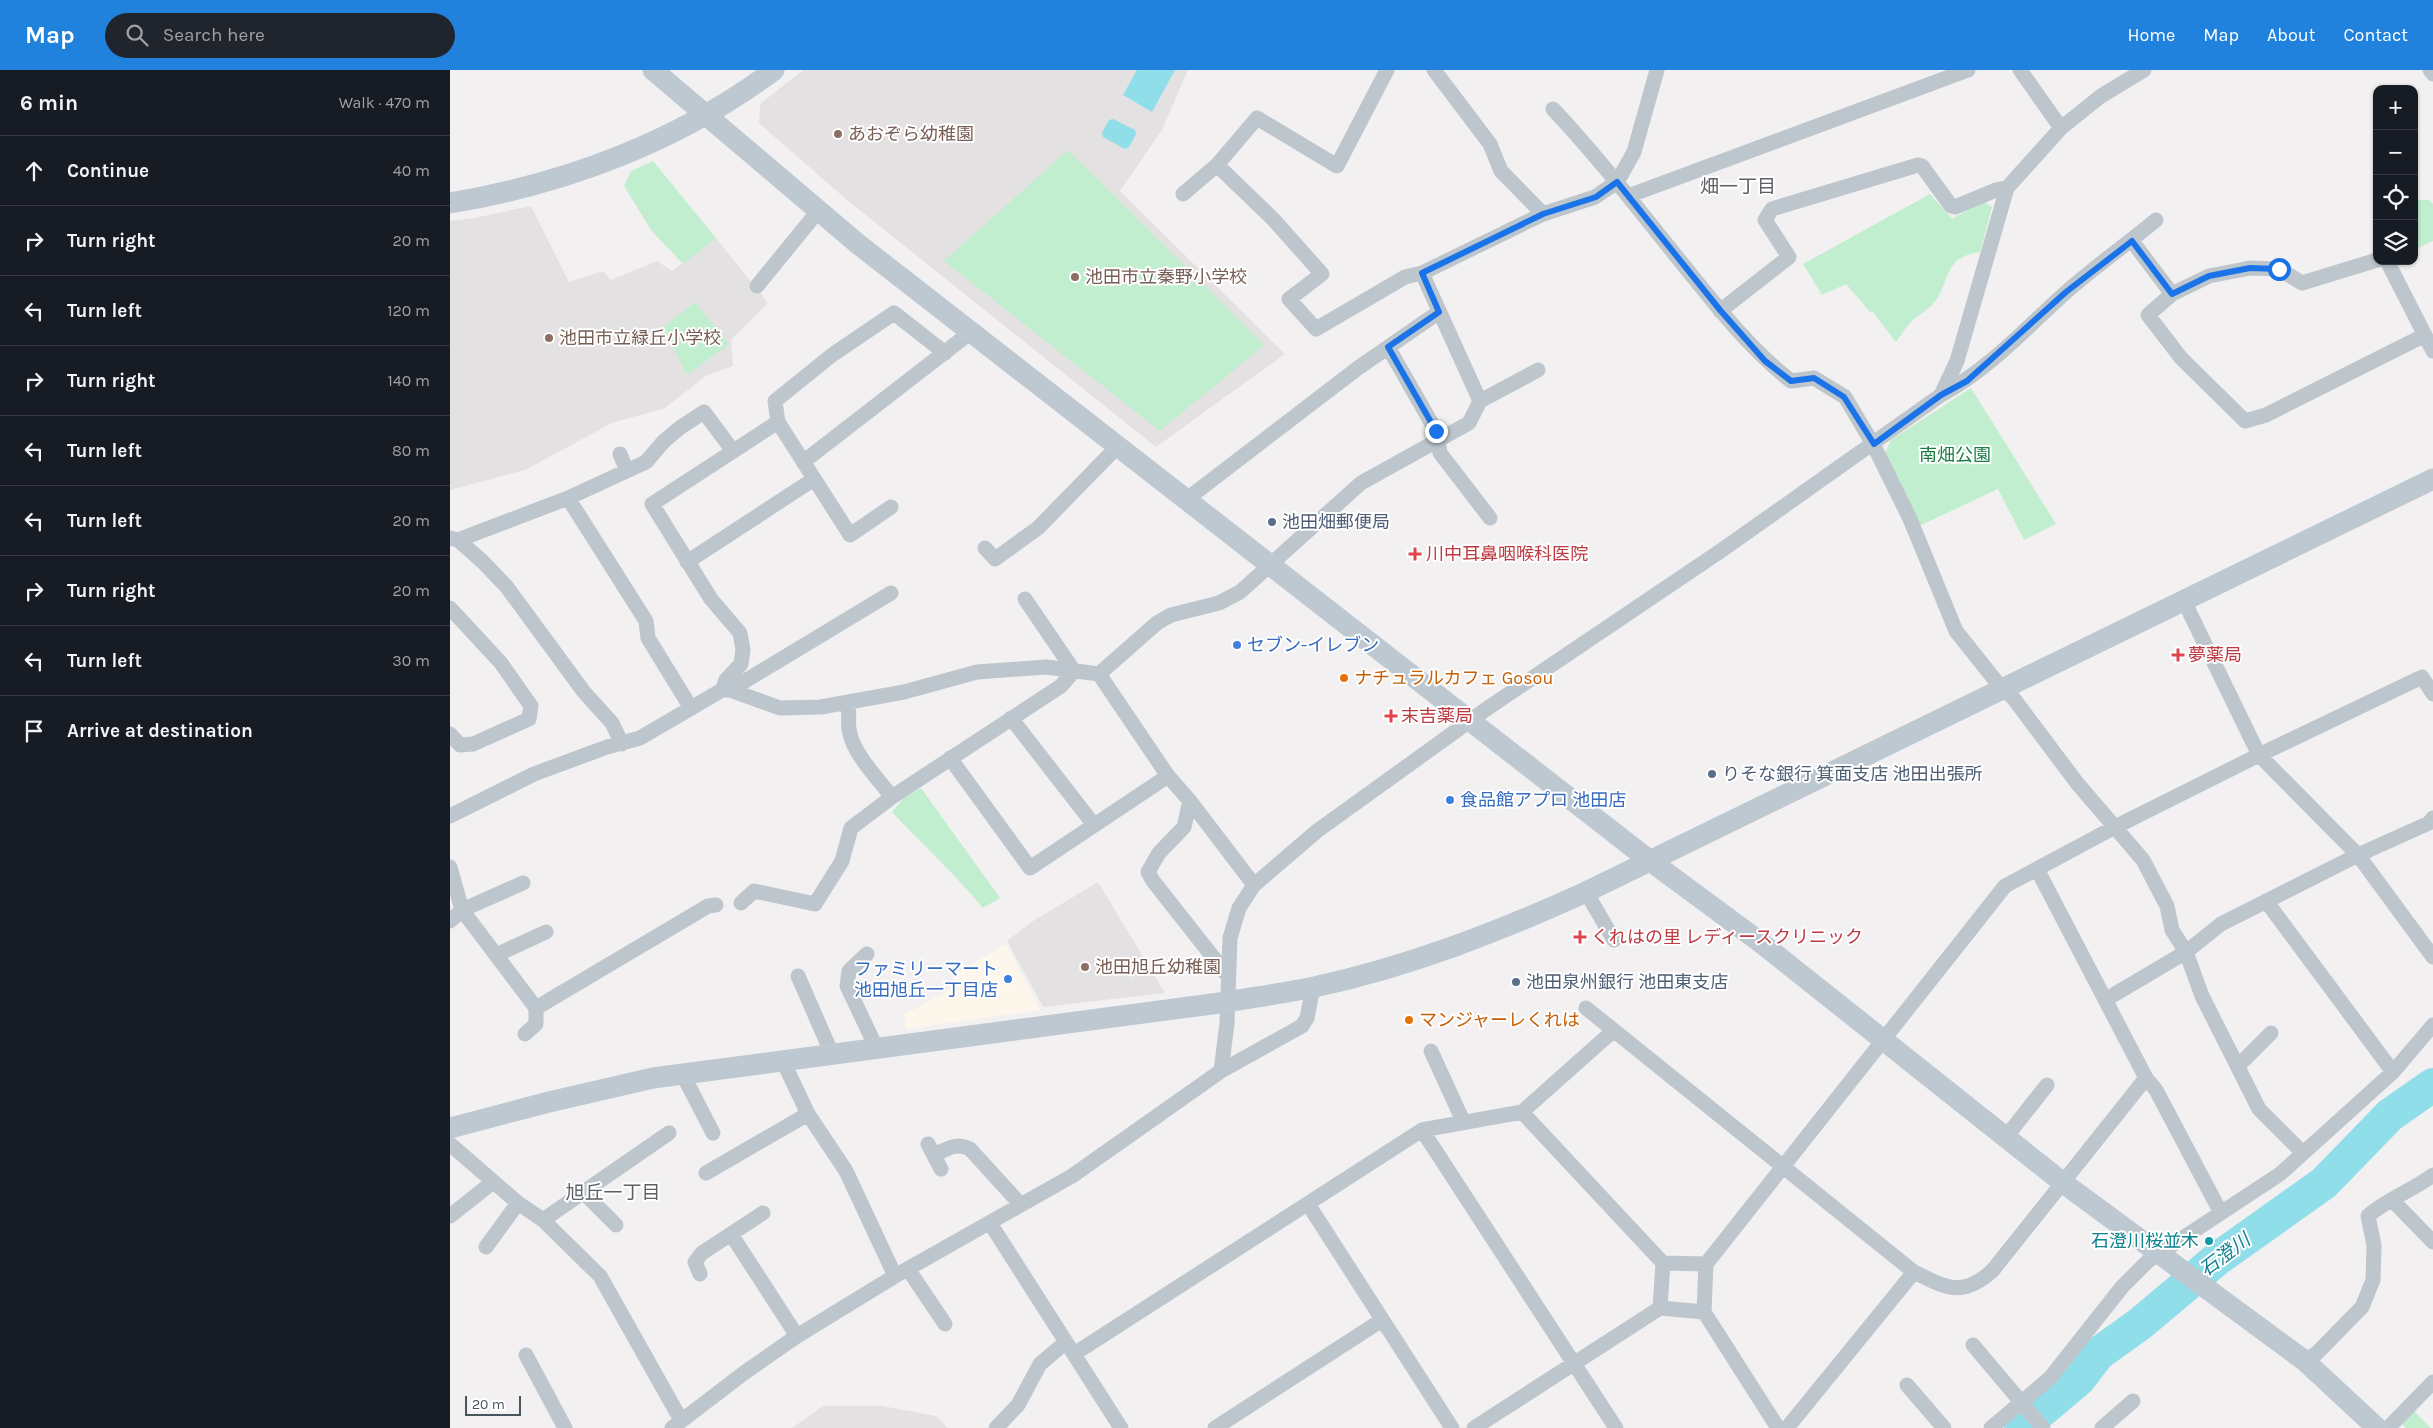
<!DOCTYPE html>
<meta charset="utf-8">
<style>
:root{--surface:#171b24;--page:#20242c;--text:#f1f3f6;--muted:#9ea1a6;--line:#363941;--accent:#2082dd}
body{margin:0;font-family:Karla,"Noto Sans JP",sans-serif;background:var(--page);color:var(--text)}
.controls{position:absolute;right:15px;top:15px;display:grid;overflow:hidden;border-radius:10px;box-shadow:0 1px 4px #0004}
.controls button{width:45px;height:45px;display:grid;place-items:center;padding:0;border:0;border-bottom:1px solid var(--line);background:var(--surface);color:var(--text);font:25px sans-serif}
.scale{position:absolute;left:15px;bottom:12px;width:56px;box-sizing:border-box;padding-left:5px;border:2px solid #49555d;border-top:0;font-size:14px;line-height:18px;white-space:nowrap;color:#49555d;-webkit-text-stroke:4px #fff;paint-order:stroke}
.stop{position:absolute;width:15px;height:15px;margin:-11px;border:4px solid #1a73e8;border-radius:50%;background:#fff}
.stop.end{background:#1a73e8;border-color:#fff;box-shadow:0 1px 5px #0008}
.list{margin:0;padding:0;list-style:none}
h2{display:flex;justify-content:space-between;align-items:center;height:65px;margin:0;padding:0 20px;font-size:21px}
h2 small{font-size:16px;font-weight:400;color:var(--muted)}
.list li{display:grid;grid-template-columns:32px 1fr auto;gap:15px;align-items:center;box-sizing:border-box;height:70px;padding:0 20px;border-top:1px solid var(--line)}
.list b{display:block;font-size:19px;white-space:nowrap}
.list em{font-size:16px;font-style:normal;color:var(--muted)}
.icon{flex:none;width:28px;height:28px;fill:none;stroke:currentColor;stroke-width:2;stroke-linecap:round;stroke-linejoin:round}
.map{position:relative;flex:none;width:1983px;height:1358px;overflow:hidden}
header{display:flex;align-items:center;gap:30px;box-sizing:border-box;height:70px;padding:0 25px;background:var(--accent);color:#fff}
header strong{font-size:24px}
nav{display:flex;gap:28px;margin-inline-start:auto;font-size:18px}
.search{width:350px;height:45px;background:var(--page);display:flex;align-items:center;gap:12px;box-sizing:border-box;padding:0 18px;border-radius:28px;color:var(--muted);font-size:19px}
main{display:flex}
aside{flex:1;background:var(--surface)}
.map>svg:first-child{display:block}
</style>
<header>
<strong>Map</strong>
<div class="search"><svg class="icon" aria-label="search" viewBox="0 0 24 24"><circle cx="10" cy="10" r="6"/><path d="M15 15l6 6"/></svg>Search here</div>
<nav><a>Home</a><a>Map</a><a>About</a><a>Contact</a></nav>
</header>
<main>
<aside>
<h2>6 min<small>Walk · 470 m</small></h2>
<ul class="list">
<li><svg class="icon" aria-label="ahead" viewBox="0 0 24 24"><path d="M12 20V5M6 11l6-6 6 6"/></svg><div><b>Continue</b></div><em>40 m</em></li>
<li><svg class="icon" aria-label="right" viewBox="0 0 24 24"><path d="M7 20v-9h11M14 6l5 5-5 5"/></svg><div><b>Turn right</b></div><em>20 m</em></li>
<li><svg class="icon" aria-label="left" viewBox="0 0 24 24"><path d="M17 20v-9H6M10 6l-5 5 5 5"/></svg><div><b>Turn left</b></div><em>120 m</em></li>
<li><svg class="icon" aria-label="right" viewBox="0 0 24 24"><path d="M7 20v-9h11M14 6l5 5-5 5"/></svg><div><b>Turn right</b></div><em>140 m</em></li>
<li><svg class="icon" aria-label="left" viewBox="0 0 24 24"><path d="M17 20v-9H6M10 6l-5 5 5 5"/></svg><div><b>Turn left</b></div><em>80 m</em></li>
<li><svg class="icon" aria-label="left" viewBox="0 0 24 24"><path d="M17 20v-9H6M10 6l-5 5 5 5"/></svg><div><b>Turn left</b></div><em>20 m</em></li>
<li><svg class="icon" aria-label="right" viewBox="0 0 24 24"><path d="M7 20v-9h11M14 6l5 5-5 5"/></svg><div><b>Turn right</b></div><em>20 m</em></li>
<li><svg class="icon" aria-label="left" viewBox="0 0 24 24"><path d="M17 20v-9H6M10 6l-5 5 5 5"/></svg><div><b>Turn left</b></div><em>30 m</em></li>
<li><svg class="icon" aria-label="arrive" viewBox="0 0 24 24"><path d="M6 21V4h12l-3 4 3 4H6"/></svg><div><b>Arrive at destination</b></div></li>
</ul>
</aside>
<div class="map">
<svg width="1983" height="1358" viewBox="0 0 1983 1358">
<rect width="100%" height="100%" fill="#f3f0f1"/>
<!-- commercial -->
<path fill="#fcf6eb" d="M556,874L590,940L456,959L454,945L509,914L502,906Z"/>
<!-- education -->
<path fill="#e4e1e2" d="M353,0H738L712,60L670,121L835,284L706,377L397,130L309,53L310,34Z
M81,136L119,212L153,201L161,210L207,191L222,201L266,168L318,233L281,270L283,296L256,306L215,338L162,353L75,400L0,420V151L24,148Z
M648,812L715,923L593,937L557,871L583,851Z
M373,1336H432L486,1346L498,1358H342Z"/>
<!-- green -->
<path fill="#c1eecf" d="M618,80L814,275L710,361L494,191Z
M203,91L266,168L233,194L201,160L174,116L181,101Z
M1480,124L1502,149L1533,131L1542,137L1530,182C1491,187 1502,214 1481,236C1475,242 1468,245 1462,251C1456,257 1451,265 1446,272L1422,241L1420,242L1396,214L1372,225L1353,194Z
M1966,130H1979L1983,134V171L1964,180Z
M245,232L279,274L237,305L213,257Z
M1521,318L1606,454L1574,470L1548,419L1469,456L1435,383L1441,370Z
M471,718L550,828L533,838C505,804 472,774 442,742L454,728Z
M1962,1339L1981,1358H1956L1950,1352Z"/>
<!-- water -->
<path fill="#90dee9" d="M687,0H725L702,42L673,25Z
M663,49L685,60L686,64L679,77L675,79L653,67L652,63L659,50Z"/>
<g fill="none" stroke-linecap="round" stroke-linejoin="round">
<!-- river -->
<path stroke="#90dee9" stroke-width="34" d="M1571,1358L1629,1309L1648,1284L1691,1253L1767,1189L1874,1113L1940,1045L1983,1015"/>
<!-- street -->
<path stroke="#bdc6cc" stroke-width="15" d="M984,0L1040,74L1051,101L1093,144
M1570,0L1611,58
M1980,0L1983,4
M1103,39C1150,89 1192,144 1235,197C1268,238 1300,279 1341,311L1364,308L1395,327L1423,374L1460,449L1506,561L1545,610L1564,629L1627,713L1693,790L1717,836L1722,860L1736,882L1752,926L1809,1039L1853,1083
M767,95L823,149L872,204L839,229L866,259L955,207L972,203L1093,144L1145,127L1167,112L1184,82L1207,0
M733,124L767,95L807,48L887,96L937,0
M1178,126L1518,0
M1682,171L1722,224
M1927,190L1852,213L1829,199L1800,198L1759,206L1722,224L1698,245L1731,288L1795,351L1816,345L1975,265
M1937,191L1983,281
M307,216L369,140
M1270,241L1339,187L1315,150L1322,139L1468,95L1472,96L1501,136L1505,137L1546,120L1557,118
M938,277L986,361L990,383L1040,448
M1491,325C1539,299 1575,259 1614,224C1643,198 1676,175 1706,150
M1030,331L1088,300
M170,384L177,401
M353,392L521,262
M118,428L196,551L198,568L241,638
M737,429L908,298L989,242
M441,437L400,465L328,352L325,331L382,285L444,243L495,283
M0,468L8,470L118,428L196,392L214,371L231,357L254,342L283,381
M8,470L32,491L56,516L134,622L162,653L172,674
M535,478L545,489L588,458L668,376
M237,492L364,409
M1734,531L1809,685L1908,785L1983,887
M0,538L51,593L81,636L79,649L23,674L10,675L0,664
M649,604L707,553L721,545L769,533L790,522L911,413L1019,353L1030,331L972,203
M272,620L276,610L291,594L293,580L290,563L261,529L202,434L328,352
M280,620L441,523
M398,633C400,643 397,654 400,664C404,684 429,710 442,727
M561,648L644,755
M500,688L580,798L718,706
M740,731L734,757L709,783L698,802L703,811L778,906
M0,746L84,704L157,677L190,668L272,620H280L330,638L371,637L454,622L527,602L596,597L649,604L718,706L740,731L804,815
M0,797L12,840L86,938L258,836L266,835
M1587,799L1696,1008L1706,1020L1771,1143
M1136,822L1164,870
M1816,831L1943,1002
M291,833L304,821L365,834L392,791L401,758L442,727L611,616L624,601L575,529
M0,851L12,840L73,813
M417,884L399,901L397,916L427,979
M46,885L96,862
M348,906L382,984
M1655,930L1736,882L1771,854L1908,785L1979,753L1983,748
M1136,938L1464,1202C1496,1218 1513,1228 1543,1200L1696,1008
M75,964L86,954V938
M981,981L1013,1051
M333,991L358,1044L396,1101L445,1206
M1788,996L1821,963
M771,1001L777,953L780,868L789,838L804,815L867,761L1035,640L1272,480L1491,325L1507,291L1557,118L1611,58L1651,26L1694,0
M233,1005L263,1063
M1072,1042L1213,1193L1256,1194L1254,1242L1210,1238L1213,1193
M972,1060L1166,1358
M1556,1067L1597,1015
M0,1074L68,1133L93,1150L150,1206L231,1350
M478,1074L491,1099
M484,1085C497,1079 506,1072 520,1079L571,1135
M256,1103L358,1044
M134,1123L166,1155
M1943,1131L1983,1172
M858,1134L1002,1358
M0,1146L43,1112
M93,1150L219,1063
M540,1153L616,1272L590,1294L568,1335L546,1358
M281,1164L347,1266
M36,1177L68,1133
M1256,1194L1555,816L1665,757L1809,685L1972,607L1983,624
M458,1199L495,1254
M250,1204L245,1192L252,1183L313,1143
M1254,1242L1328,1358
M618,1275L671,1358
M1523,1275L1593,1358
M624,1284L972,1060L1072,1042L1163,961
M76,1285L115,1358
M1855,1291L1867,1283L1912,1237L1923,1210L1924,1175L1918,1146C1934,1131 1963,1120 1983,1105
M1457,1315L1494,1358
M222,1358L294,1303L347,1266L445,1206L622,1106L771,1001L852,956L857,948L863,917
M765,1358L932,1250
M1024,1358L1210,1238
M1337,1358L1464,1202
M1541,1358L1600,1308L1672,1217L1698,1191L1830,1104L1943,1002L1983,955
M1652,1358L1683,1331
M1938,1358L1983,1312"/>
<!-- secondary -->
<path stroke="#bdc8d1" stroke-width="21" d="M203,0L408,174L1199,790L1310,872L1612,1112L1855,1291L1927,1358
M0,133C115,114 230,71 324,0
M0,1058L99,1032L203,1008L777,932C806,927 835,923 864,917C958,897 1048,862 1136,822L1983,409"/>
</g>
<g fill="none" stroke-linecap="round" stroke-linejoin="round">
<!-- route -->
<path stroke="#1a73e8" stroke-width="6" d="M986,361L938,277L989,242L972,203L1093,144L1146,127L1167,112L1270,240L1315,291L1341,311L1364,308L1394,327L1424,374L1491,325L1517,311L1616,222L1682,171L1722,224L1759,206L1800,198L1829,199"/>
</g>
<!-- markers -->
<g fill="#8d6e63" stroke="#fff" stroke-width="2">
<circle cx="388" cy="64" r="5"/>
<circle cx="625" cy="207" r="5"/>
<circle cx="99" cy="268" r="5"/>
<circle cx="635" cy="897" r="5"/>
</g>
<g fill="#5c6f8a" stroke="#fff" stroke-width="2">
<circle cx="822" cy="452" r="5"/>
<circle cx="1262" cy="704" r="5"/>
<circle cx="1066" cy="912" r="5"/>
</g>
<g fill="#e0444e" stroke="#fff" stroke-width="2">
<path d="M962.5 476.5h5v5h5v5h-5v5h-5v-5h-5v-5h5z"/>
<path d="M1725.5 577.5h5v5h5v5h-5v5h-5v-5h-5v-5h5z"/>
<path d="M938.5 638.5h5v5h5v5h-5v5h-5v-5h-5v-5h5z"/>
<path d="M1127.5 859.5h5v5h5v5h-5v5h-5v-5h-5v-5h5z"/>
</g>
<g fill="#3f7fe0" stroke="#fff" stroke-width="2">
<circle cx="787" cy="575" r="5"/>
<circle cx="1000" cy="730" r="5"/>
<circle cx="558" cy="909" r="5"/>
</g>
<g fill="#e8710a" stroke="#fff" stroke-width="2">
<circle cx="894" cy="608" r="5"/>
<circle cx="959" cy="950" r="5"/>
</g>
<circle fill="#0f9aa8" stroke="#fff" stroke-width="2" cx="1759" cy="1171" r="5"/>
<g text-anchor="middle" dominant-baseline="central" stroke-width="4" stroke-linejoin="round" paint-order="stroke">
<!-- education labels -->
<g font-size="18" fill="#785e54" stroke="#fff" text-anchor="start">
<text x="398" y="64">あおぞら幼稚園</text>
<text x="635" y="207">池田市立秦野小学校</text>
<text x="109" y="268">池田市立緑丘小学校</text>
<text x="645" y="897">池田旭丘幼稚園</text>
</g>
<!-- park labels -->
<g font-size="18" fill="#1b7d44" stroke="#fff">
<text x="1505" y="385">南畑公園</text>
</g>
<!-- service labels -->
<g font-size="18" fill="#4e5e75" stroke="#fff" text-anchor="start">
<text x="832" y="452">池田畑郵便局</text>
<text x="1272" y="704">りそな銀行 箕面支店 池田出張所</text>
<text x="1076" y="912">池田泉州銀行 池田東支店</text>
</g>
<!-- health labels -->
<g font-size="18" fill="#be3a42" stroke="#fff" text-anchor="start">
<text x="976" y="484">川中耳鼻咽喉科医院</text>
<text x="1738" y="585">夢薬局</text>
<text x="951" y="646">末吉薬局</text>
<text x="1141" y="867">くれはの里 レディースクリニック</text>
</g>
<!-- shop labels -->
<g font-size="18" fill="#366cbe" stroke="#fff" text-anchor="start">
<text x="797" y="575">セブン-イレブン</text>
<text x="1010" y="730">食品館アプロ 池田店</text>
<text x="548" y="899" text-anchor="end">ファミリーマート<tspan x="548" dy="21">池田旭丘一丁目店</tspan></text>
</g>
<!-- food labels -->
<g font-size="18" fill="#c56008" stroke="#fff" text-anchor="start">
<text x="904" y="608">ナチュラルカフェ Gosou</text>
<text x="969" y="950">マンジャーレくれは</text>
</g>
<!-- culture labels -->
<g font-size="18" fill="#0d838f" stroke="#fff" text-anchor="end">
<text x="1749" y="1171">石澄川桜並木</text>
</g>
<!-- neighbourhood labels -->
<g font-size="19" fill="#5d6165" stroke="#fff">
<text x="1288" y="117">畑一丁目</text>
<text x="163" y="1123">旭丘一丁目</text>
</g>
<!-- water labels -->
<g font-size="19" font-style="italic" fill="#128090" stroke="#fff">
<text transform="translate(1775 1185) rotate(-37)">石澄川</text>
</g>
</g>
</svg>
<div class="controls">
<button>+</button>
<button>−</button>
<button><svg class="icon" aria-label="locate" viewBox="0 0 24 24"><circle cx="12" cy="12" r="6"/><path d="M12 2v4M12 18v4M2 12h4M18 12h4"/></svg></button>
<button><svg class="icon" aria-label="layers" viewBox="0 0 24 24"><path d="M12 4l9 5-9 5-9-5zM3 14l9 5 9-5"/></svg></button>
</div>
<div class="scale">20 m</div>
<div class="stop" style="left:1829px;top:199px"></div>
<div class="stop end" style="left:986px;top:361px"></div>
</div>
</main>
